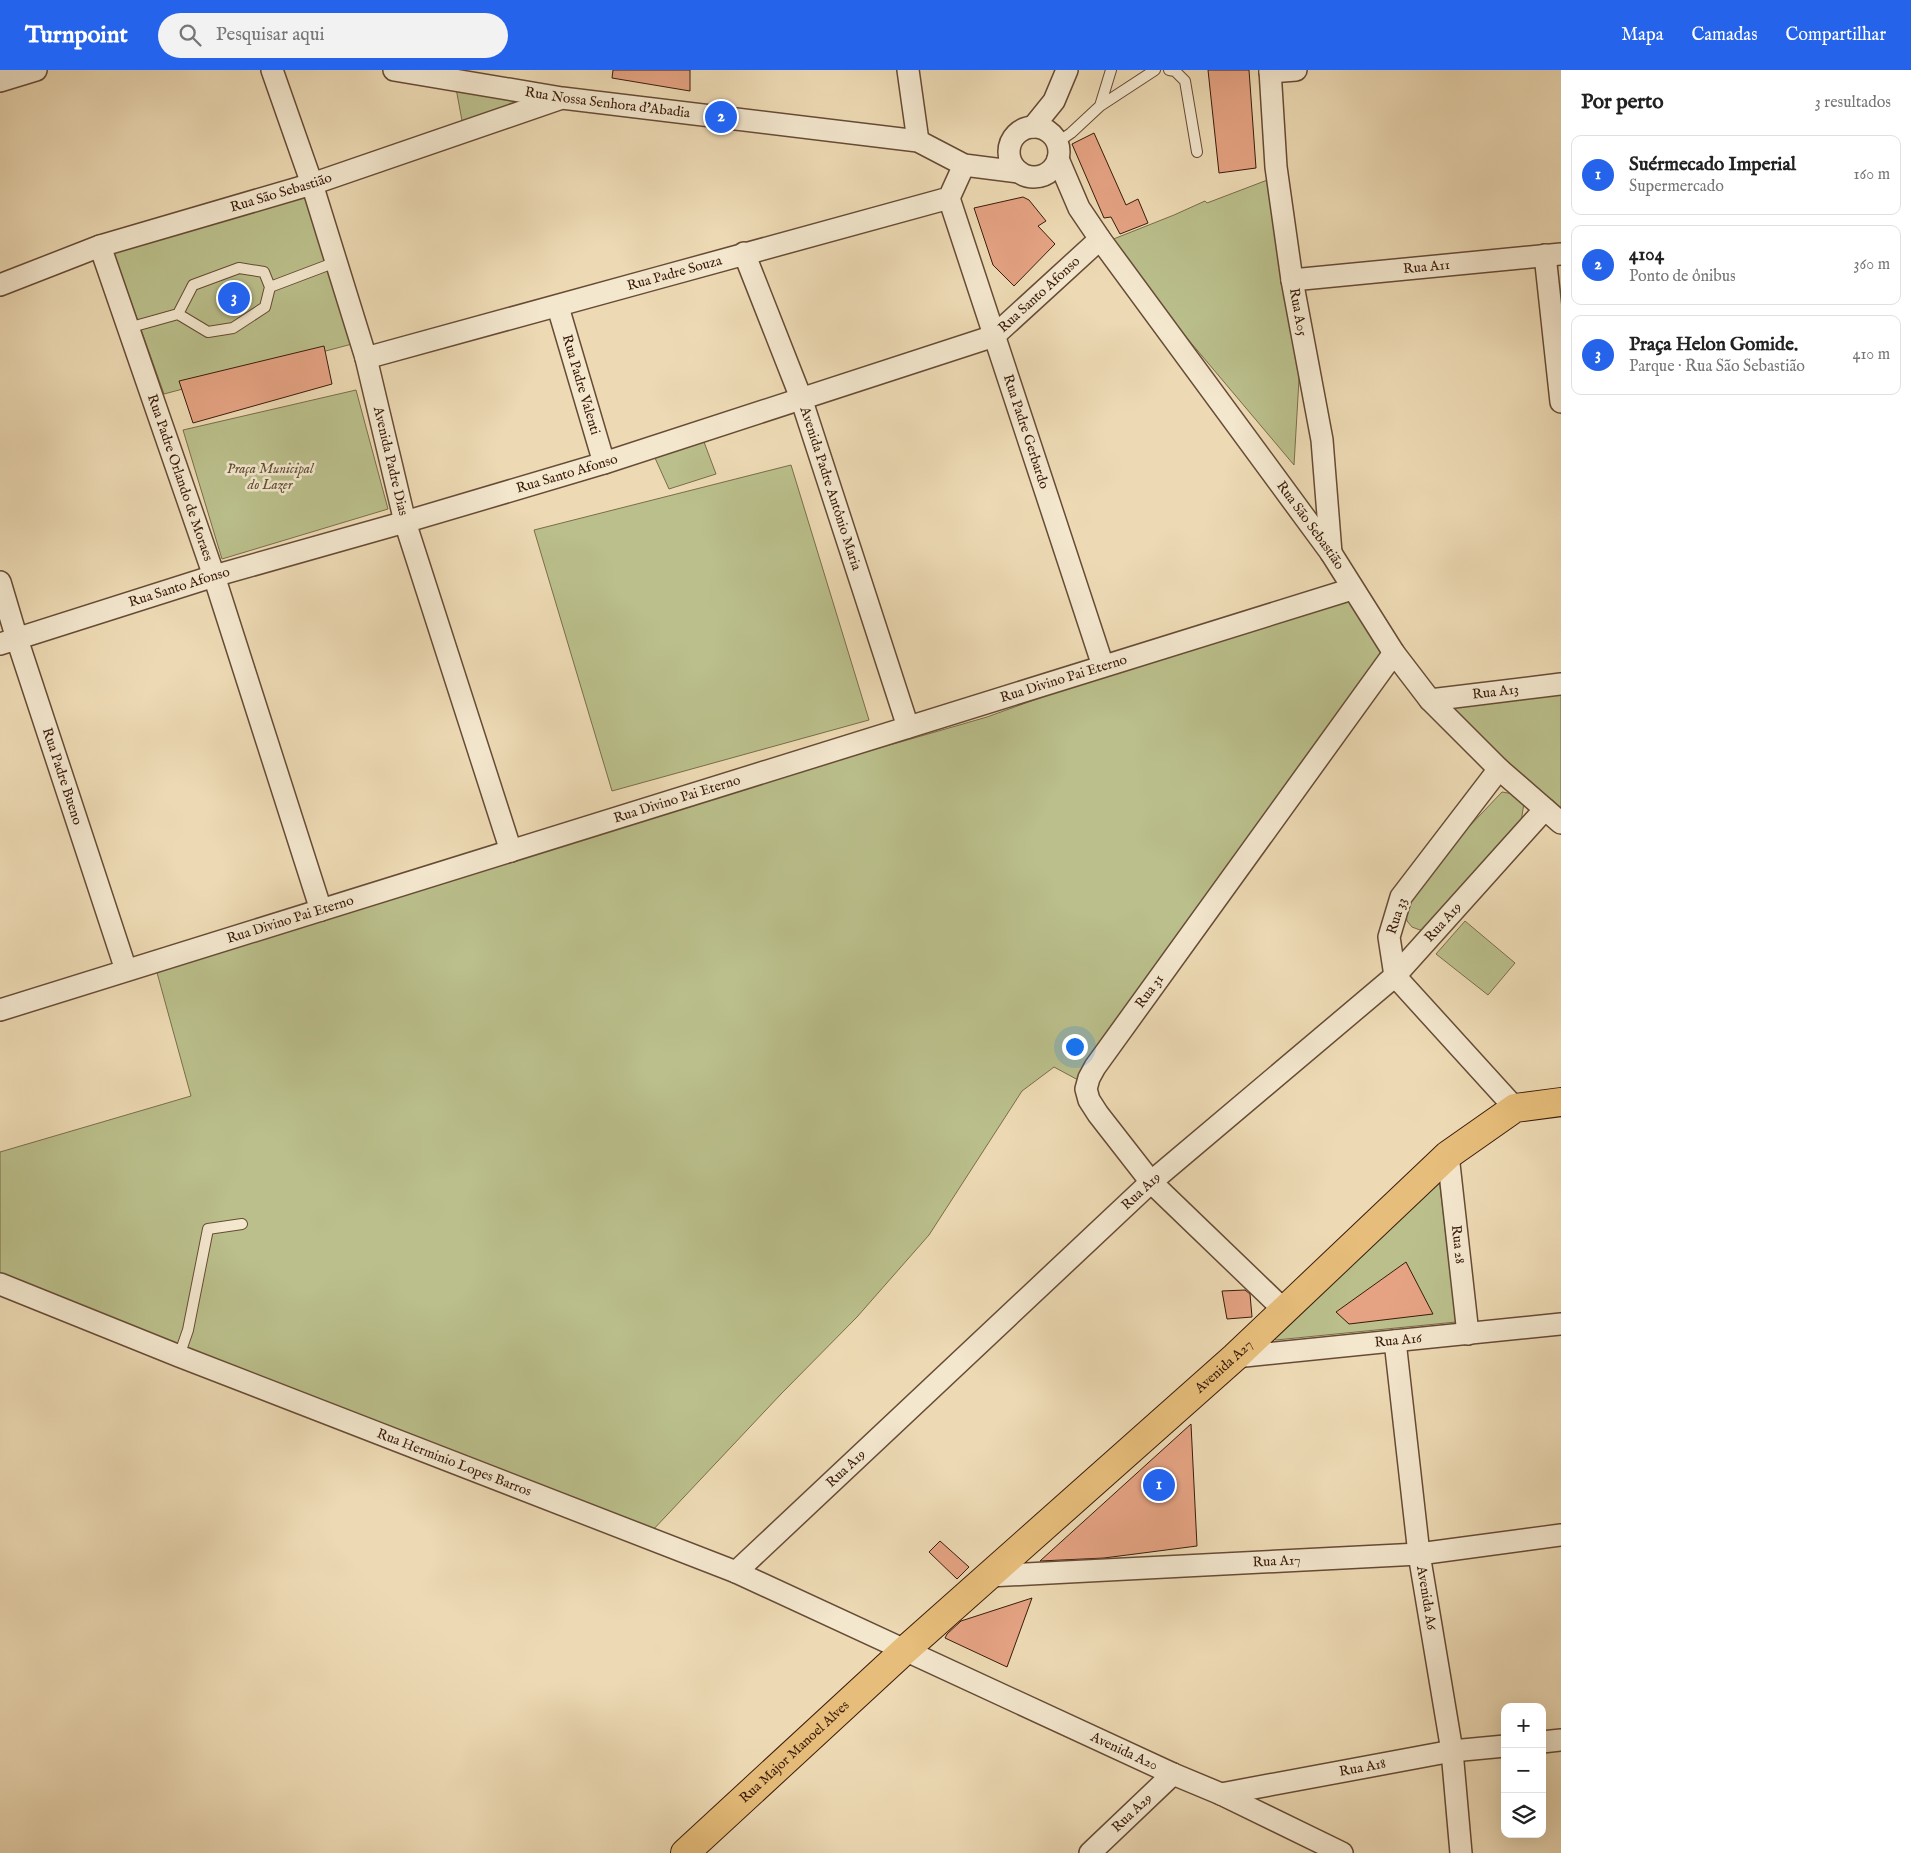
<!DOCTYPE html>
<html lang="pt">
<meta charset="utf-8">
<style>
:root{--surface:#fff;--page:#f2f2f2;--text:#222;--muted:#767676;--line:#e0e0e0;--accent:#2563eb}
body{margin:0;font-family:"IM FELL English",serif;background:var(--page);color:var(--text)}
.controls{position:absolute;right:15px;bottom:15px;display:grid;overflow:hidden;border-radius:10px;box-shadow:0 5px 20px #0002}
.controls button{width:45px;height:45px;display:grid;place-items:center;padding:0;border:0;border-bottom:1px solid var(--line);background:var(--surface);color:var(--text);font:25px sans-serif}
.you{position:absolute;left:1074px;top:976px;width:18px;height:18px;margin:-12px;border:4px solid #fff;border-radius:50%;background:#1a73e8;box-shadow:0 0 0 8px #1a73e833}
.badge{display:grid;place-items:center;width:32px;height:32px;border-radius:50%;background:var(--accent);color:#fff;font-size:16px;font-weight:700}
.pin{position:absolute;translate:-50% -50%;border:2px solid #fff;box-shadow:0 1px 5px #0006}
.list{margin:0;padding:0;list-style:none}
h2{display:flex;justify-content:space-between;align-items:center;height:65px;margin:0;padding:0 20px;font-size:21px}
h2 small{font-size:16px;font-weight:400;color:var(--muted)}
.list li{display:grid;grid-template-columns:32px 1fr auto;gap:15px;align-items:center;box-sizing:border-box;height:80px;margin:0 10px 10px;padding:0 10px;border:1px solid var(--line);border-radius:10px}
.list b{display:block;font-size:19px;white-space:nowrap}
.list p{margin:0;font-size:16px;white-space:nowrap;color:var(--muted)}
.list em{font-size:16px;font-style:normal;color:var(--muted)}
.icon{flex:none;width:28px;height:28px;fill:none;stroke:currentColor;stroke-width:2;stroke-linecap:round;stroke-linejoin:round}
.map{position:relative;flex:none;width:1561px;height:1783px;overflow:hidden}
header{display:flex;align-items:center;gap:30px;box-sizing:border-box;height:70px;padding:0 25px;background:var(--accent);color:#fff}
header strong{font-size:24px}
nav{display:flex;gap:28px;margin-inline-start:auto;font-size:18px}
.search{width:350px;height:45px;background:var(--page);display:flex;align-items:center;gap:12px;box-sizing:border-box;padding:0 18px;border-radius:28px;color:var(--muted);font-size:19px}
main{display:flex}
aside{flex:1;background:var(--surface)}
.map>svg:first-child{display:block}
</style>
<header>
<strong>Turnpoint</strong>
<div class="search"><svg class="icon" aria-label="search" viewBox="0 0 24 24"><circle cx="10" cy="10" r="6"/><path d="M15 15l6 6"/></svg>Pesquisar aqui</div>
<nav><a>Mapa</a><a>Camadas</a><a>Compartilhar</a></nav>
</header>
<main>
<div class="map">
<svg width="1561" height="1783" viewBox="0 0 1561 1783">
<rect width="100%" height="100%" fill="#eddab4"/>
<filter id="stains"><feTurbulence type="fractalNoise" baseFrequency=".004" numOctaves="4"/><feColorMatrix values="0 0 0 0 .2 0 0 0 0 .09 0 0 0 0 .02 0 0 0 .5 -.17"/></filter>
<radialGradient id="worn" r=".72"><stop offset=".6" stop-color="#630" stop-opacity="0"/><stop offset="1" stop-color="#630" stop-opacity=".3"/></radialGradient>
<!-- green -->
<path fill="#babf8b" stroke="#7a6d4b" d="M455,13L519,22L523,35L463,56Z
M1270,109L1301,275L1294,395L1106,172L1174,145L1205,131L1207,133Z
M308,124L352,274L164,324L113,181Z
M356,320L388,439L222,489L183,360Z
M704,372L716,404L669,419L655,388Z
M791,395L869,650L612,721L534,460Z
M1347,527L1385,579L1080,1011L1054,997L1022,1021L929,1165L857,1247L781,1324L651,1462L0,1207V1082L191,1026L156,899L512,784L987,647L1103,605Z
M1561,623V738L1487,676L1447,632Z
M1502,722L1520,725L1524,733L1521,752L1426,859L1420,860L1412,857L1407,851L1406,844L1412,824L1423,805Z
M1465,851L1515,893L1488,925L1436,884Z
M1439,1107L1456,1252L1276,1270L1272,1268Z"/>
<!-- building -->
<path fill="#e5a383" stroke="#3a1b0b" d="M613,0H690V21L612,8Z
M1208,0H1249L1256,98L1219,103Z
M1094,63L1126,135L1138,129L1148,153L1120,164L1111,147L1104,148L1072,74Z
M1023,127L1029,130L1046,151L1038,156L1055,174L1014,216L993,195L974,138Z
M324,276L332,314L193,353L179,311Z
M1406,1192L1433,1244L1349,1254L1336,1242Z
M1245,1220L1250,1224L1252,1247L1227,1249L1222,1221Z
M1191,1354L1197,1476L1104,1488L1040,1491Z
M940,1471L969,1497L957,1509L929,1482Z
M1032,1528L1007,1597L945,1568L947,1564L961,1551Z"/>
<g fill="none" stroke-linecap="round" stroke-linejoin="round">
<defs>
<path id="service" d="M1169,0L1175,1L1185,11L1197,82
M1100,36L1111,0
M1058,72L1071,63L1100,36L1155,0
M270,217L336,192
M128,258L178,244L208,262L233,258L265,237L270,217L264,202L239,198L193,215L178,244
M179,1286L188,1260L208,1159L242,1154"/>
<g id="minor">
<path id="s1" d="M272,0L312,114L366,288L405,452L511,781"/>
<path id="s2" d="M394,0L562,28L918,71L964,95L1019,102"/>
<path d="M908,0L918,71"/>
<path id="s3" d="M1270,0L1276,97L1292,210L1322,370L1331,483"/>
<path d="M1270,2L1296,0"/>
<path d="M0,11L36,0"/>
<path d="M1033,57L1054,31L1067,0"/>
<circle cx="1034" cy="82" r="25"/>
<path id="s4" d="M1058,89L1079,138L1100,169L1331,483L1394,583L1430,630L1499,699L1561,753"/>
<path id="s5" d="M949,128L1103,596"/>
<path id="s6" d="M100,176L214,506L321,840"/>
<path id="s7" d="M744,183L801,328L908,657"/>
<path d="M1545,185L1561,332"/>
<path id="s8" d="M1292,210L1561,184"/>
<path id="s9" d="M0,215L100,176L312,114L559,29"/>
<path id="s10" d="M558,237L604,393"/>
<path id="s11" d="M366,288C561,236 754,180 949,128L964,95"/>
<path id="s12" d="M0,512L17,569L126,900"/>
<path id="s13" d="M0,574L214,506L405,452L604,393L994,266L1100,169"/>
<path id="s14" d="M1430,630L1561,614"/>
<path d="M1499,699L1401,827L1389,867L1395,906L1515,1038"/>
<path id="s15" d="M0,940L1352,519"/>
<path id="s16" d="M1448,1085L1468,1264"/>
<path id="s17" d="M0,1214L179,1286L736,1502L1173,1704L1221,1724L1342,1783"/>
<path id="s18" d="M1284,1240L1151,1112L1098,1044L1089,1030L1086,1019L1089,1008L1095,997L1394,583"/>
<path id="s19" d="M1395,1271L1419,1484L1452,1681L1461,1783"/>
<path id="s20" d="M1235,1287L1561,1254"/>
<path id="s21" d="M736,1502L1151,1112L1395,906L1545,739"/>
<path id="s22" d="M989,1506L1419,1484L1561,1465"/>
<path d="M1542,1672L1561,1670"/>
<path id="s23" d="M1221,1724L1452,1681L1505,1676"/>
<path id="s24" d="M1090,1783L1173,1704"/>
</g>
<g id="primary">
<path id="s25" d="M685,1783L904,1581L1235,1287L1448,1085L1515,1038L1561,1032"/>
</g>
</defs>
<!-- service casing -->
<use href="#service" stroke="#674b35" stroke-width="12"/>
<!-- minor casing -->
<use href="#minor" stroke="#674b35" stroke-width="24"/>
<!-- primary casing -->
<use href="#primary" stroke="#3a1b0b" stroke-width="30"/>
<!-- service -->
<use href="#service" stroke="#f3e7ce" stroke-width="10"/>
<!-- minor -->
<use href="#minor" stroke="#f3e7ce" stroke-width="21"/>
<!-- primary -->
<use href="#primary" stroke="#e6bd7a" stroke-width="28"/>
</g>
<g text-anchor="middle" dominant-baseline="central" stroke-width="5" stroke-linejoin="round" paint-order="stroke">
<!-- street labels -->
<g font-size="14" fill="#3a1b0b" stroke="#f3e7ce">
<text stroke="none"><textPath href="#s2" startOffset="216">Rua Nossa Senhora d'Abadia</textPath></text>
<text stroke="none"><textPath href="#s9" startOffset="296">Rua São Sebastião</textPath></text>
<text stroke="none"><textPath href="#s8" startOffset="135">Rua A11</textPath></text>
<text stroke="none"><textPath href="#s11" startOffset="320">Rua Padre Souza</textPath></text>
<text stroke="none"><textPath href="#s13" startOffset="1102">Rua Santo Afonso</textPath></text>
<text stroke="none"><textPath href="#s3" startOffset="244">Rua A05</textPath></text>
<text stroke="none"><textPath href="#s10" startOffset="81">Rua Padre Valenti</textPath></text>
<text stroke="none"><textPath href="#s5" startOffset="246">Rua Padre Gerbardo</textPath></text>
<text stroke="none"><textPath href="#s1" startOffset="409">Avenida Padre Dias</textPath></text>
<text stroke="none"><textPath href="#s13" startOffset="592">Rua Santo Afonso</textPath></text>
<text stroke="none"><textPath href="#s6" startOffset="245">Rua Padre Orlando de Moraes</textPath></text>
<text stroke="none"><textPath href="#s7" startOffset="251">Avenida Padre Antônio Maria</textPath></text>
<text stroke="none"><textPath href="#s4" startOffset="446">Rua São Sebastião</textPath></text>
<text stroke="none"><textPath href="#s13" startOffset="188">Rua Santo Afonso</textPath></text>
<text stroke="none"><textPath href="#s15" startOffset="1114">Rua Divino Pai Eterno</textPath></text>
<text stroke="none"><textPath href="#s14" startOffset="66">Rua A13</textPath></text>
<text stroke="none"><textPath href="#s12" startOffset="204">Rua Padre Bueno</textPath></text>
<text stroke="none"><textPath href="#s15" startOffset="709">Rua Divino Pai Eterno</textPath></text>
<text transform="translate(1397 846) rotate(-72)">Rua 33</text>
<text stroke="none"><textPath href="#s15" startOffset="304">Rua Divino Pai Eterno</textPath></text>
<text stroke="none"><textPath href="#s21" startOffset="961">Rua A19</textPath></text>
<text stroke="none"><textPath href="#s18" startOffset="416">Rua 31</textPath></text>
<text stroke="none"><textPath href="#s21" startOffset="556">Rua A19</textPath></text>
<text stroke="none"><textPath href="#s16" startOffset="90">Rua 28</textPath></text>
<text stroke="none"><textPath href="#s20" startOffset="164">Rua A16</textPath></text>
<text stroke="none"><textPath href="#s25" startOffset="726">Avenida A27</textPath></text>
<text stroke="none"><textPath href="#s17" startOffset="488">Rua Herminio Lopes Barros</textPath></text>
<text stroke="none"><textPath href="#s21" startOffset="151">Rua A19</textPath></text>
<text stroke="none"><textPath href="#s22" startOffset="288">Rua A17</textPath></text>
<text stroke="none"><textPath href="#s19" startOffset="259">Avenida A6</textPath></text>
<text stroke="none"><textPath href="#s17" startOffset="1218">Avenida A20</textPath></text>
<text stroke="none"><textPath href="#s25" startOffset="149">Rua Major Manoel Alves</textPath></text>
<text stroke="none"><textPath href="#s23" startOffset="144">Rua A18</textPath></text>
<text stroke="none"><textPath href="#s24" startOffset="58">Rua A29</textPath></text>
</g>
<!-- park labels -->
<g font-size="14" font-style="italic" fill="#604c31" stroke="#f3e7ce">
<text x="270" y="399">Praça Municipal<tspan x="270" dy="16">do Lazer</tspan></text>
</g>
</g>
<rect width="100%" height="100%" filter="url(#stains)"/>
<rect width="100%" height="100%" fill="url(#worn)"/>
</svg>
<div class="controls">
<button>+</button>
<button>−</button>
<button><svg class="icon" aria-label="layers" viewBox="0 0 24 24"><path d="M12 4l9 5-9 5-9-5zM3 14l9 5 9-5"/></svg></button>
</div>
<div class="you"></div>
<div class="pin badge" style="left:1159px;top:1415px">1</div>
<div class="pin badge" style="left:721px;top:47px">2</div>
<div class="pin badge" style="left:234px;top:228px">3</div>
</div>
<aside>
<h2>Por perto<small>3 resultados</small></h2>
<ul class="list">
<li><span class="badge">1</span><div><b>Suérmecado Imperial</b><p>Supermercado</p></div><em>160 m</em></li>
<li><span class="badge">2</span><div><b>4104</b><p>Ponto de ônibus</p></div><em>360 m</em></li>
<li><span class="badge">3</span><div><b>Praça Helon Gomide.</b><p>Parque · Rua São Sebastião</p></div><em>410 m</em></li>
</ul>
</aside>
</main>
